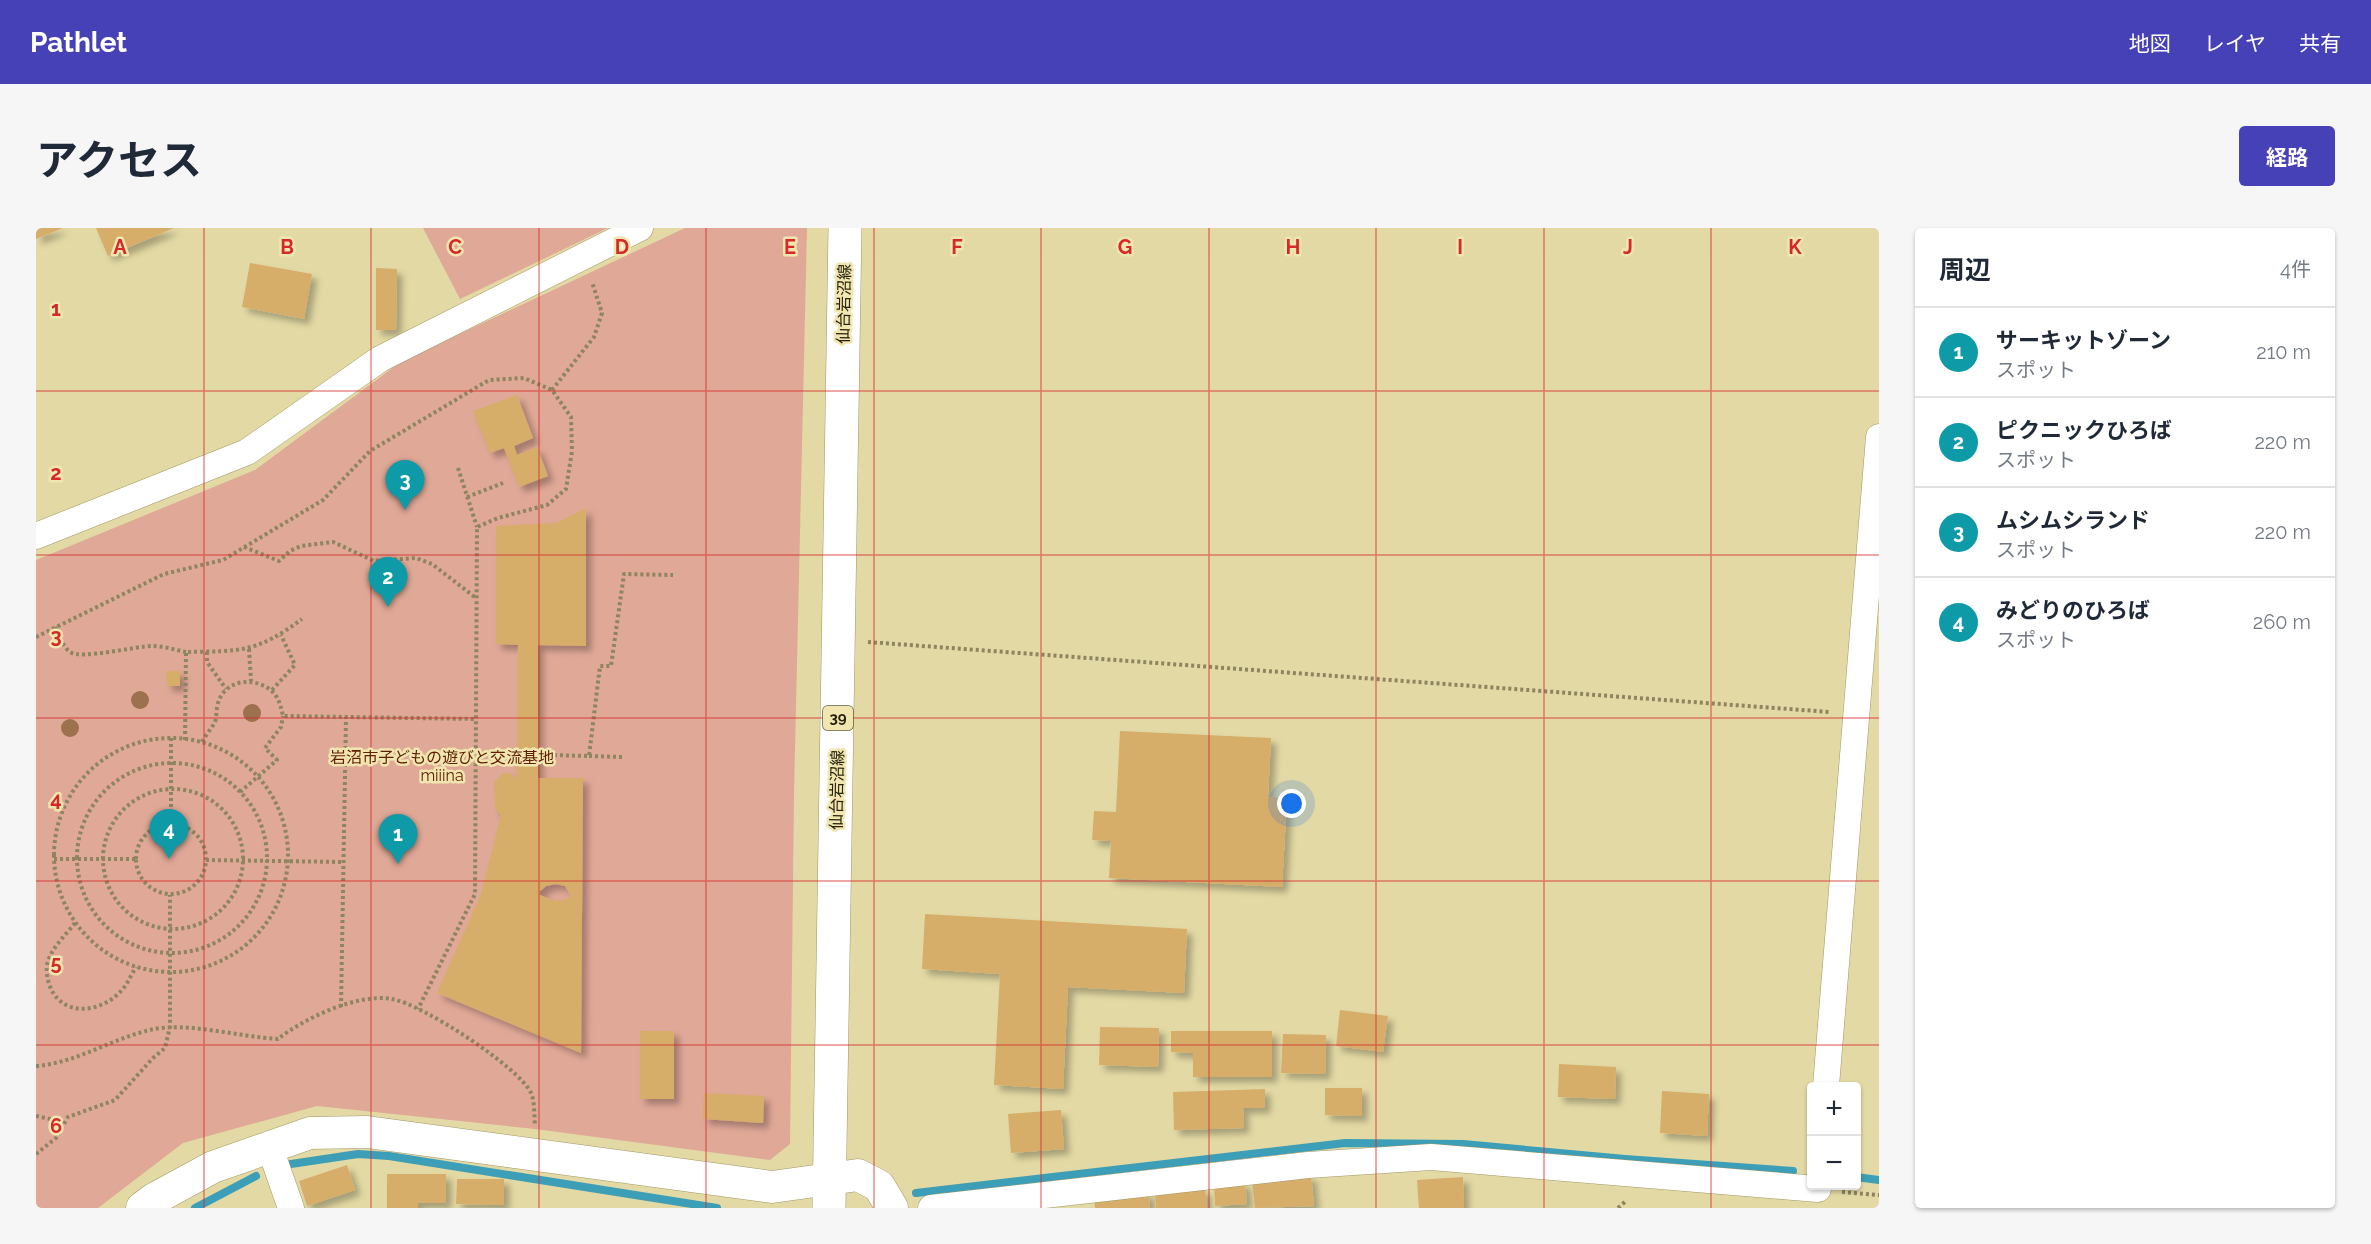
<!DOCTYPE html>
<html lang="ja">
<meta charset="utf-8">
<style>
:root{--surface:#fff;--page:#f6f6f7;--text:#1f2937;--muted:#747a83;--line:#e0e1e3;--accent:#4641b7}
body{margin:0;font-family:Raleway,"Noto Sans JP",sans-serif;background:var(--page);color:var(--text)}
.controls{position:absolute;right:18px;bottom:18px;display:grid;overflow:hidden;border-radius:6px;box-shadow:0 2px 4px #0004}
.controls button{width:54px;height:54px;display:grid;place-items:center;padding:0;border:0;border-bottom:2px solid var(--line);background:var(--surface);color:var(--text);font:30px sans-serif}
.you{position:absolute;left:1256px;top:576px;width:21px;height:21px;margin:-15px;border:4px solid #fff;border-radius:50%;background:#1a73e8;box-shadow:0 0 0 9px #1a73e833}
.badge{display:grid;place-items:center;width:39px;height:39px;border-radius:50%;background:var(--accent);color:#fff;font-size:20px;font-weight:700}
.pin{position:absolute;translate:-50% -50px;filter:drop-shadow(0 2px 3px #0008)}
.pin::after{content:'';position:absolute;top:32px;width:21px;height:18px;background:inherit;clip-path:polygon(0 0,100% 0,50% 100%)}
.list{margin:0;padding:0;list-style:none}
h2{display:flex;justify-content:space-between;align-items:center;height:78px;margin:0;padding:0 24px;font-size:26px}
h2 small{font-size:20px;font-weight:400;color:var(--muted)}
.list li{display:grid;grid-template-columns:39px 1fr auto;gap:18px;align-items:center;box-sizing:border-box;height:90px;padding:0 24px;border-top:2px solid var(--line)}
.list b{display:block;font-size:22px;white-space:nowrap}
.list p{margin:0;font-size:20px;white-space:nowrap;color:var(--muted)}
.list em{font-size:20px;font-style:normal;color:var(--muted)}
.map{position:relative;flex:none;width:1843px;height:980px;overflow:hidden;border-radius:6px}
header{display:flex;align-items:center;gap:36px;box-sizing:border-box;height:84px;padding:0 30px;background:var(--accent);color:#fff}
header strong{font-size:28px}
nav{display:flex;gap:33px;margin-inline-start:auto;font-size:21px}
.intro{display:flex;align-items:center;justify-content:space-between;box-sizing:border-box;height:144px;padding:0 36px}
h1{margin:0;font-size:42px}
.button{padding:15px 27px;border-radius:6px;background:var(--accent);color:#fff;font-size:21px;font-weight:700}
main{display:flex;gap:36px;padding:0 36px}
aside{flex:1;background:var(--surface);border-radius:6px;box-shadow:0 2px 4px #0004}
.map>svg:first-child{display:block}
</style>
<header>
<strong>Pathlet</strong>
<nav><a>地図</a><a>レイヤ</a><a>共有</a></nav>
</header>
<div class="intro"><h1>アクセス</h1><a class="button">経路</a></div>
<main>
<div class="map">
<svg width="1843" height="980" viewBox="0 0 1843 980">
<defs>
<filter id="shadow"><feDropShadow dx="5.5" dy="5.5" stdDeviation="3" flood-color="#0004"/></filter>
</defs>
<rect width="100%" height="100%" fill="#e3d9a4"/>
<!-- green -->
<path fill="#e0a897" d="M387,0H572L424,71Z
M649,0H771L758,566L754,916L734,932L499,901L281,878L147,915L62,980H0V332L219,242L366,133Z"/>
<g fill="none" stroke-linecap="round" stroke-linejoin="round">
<!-- stream -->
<path stroke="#3c9eb7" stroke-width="8" d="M255,936L322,926L353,928L681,980
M1820,949L1843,952
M880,965L1309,915L1427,916L1589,931L1757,943
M159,980L220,948"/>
</g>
<!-- building -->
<path fill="#d7ad6b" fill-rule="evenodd" filter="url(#shadow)" d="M0,0H27L0,11Z
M60,0H138L72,28Z
M214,35L276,46L268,91L206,79Z
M340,40L361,41L360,102H340Z
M481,167L497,210L478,218L481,227L501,219L512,248L483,259L468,220L454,225L437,183Z
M550,280V418L502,417V550H547L545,825L401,765L445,666L465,587L459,581L458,554L467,545H473L481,550L482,417L460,416V298L520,295ZM520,656L529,658L535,668L529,672L518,673L504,667V663L510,658Z
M130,443H144V458H131Z
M1084,503L1235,510L1232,569L1251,570L1246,659L1073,650L1075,613L1056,612L1058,583L1080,584Z
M889,686L1151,701L1148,765L1032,759L1027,861L958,857L964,746L886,741Z
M1304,782L1352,788L1347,824L1300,818Z
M1064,799L1123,800L1122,839L1063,837Z
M604,803H638V871H604Z
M1135,803H1236V849H1157V825L1135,824Z
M1247,806L1290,807L1289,846L1245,845Z
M1523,836L1580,839L1579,871L1522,869Z
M1289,860H1326V888L1289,887Z
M1229,861V880H1207L1208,900L1138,902L1137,864Z
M1626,863L1673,866L1671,908L1624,905Z
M668,865L728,868L727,895L667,891Z
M1025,882L1028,921L975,925L972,886Z
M311,937L319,962L271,978L263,953Z
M351,946H410V975H382V980H351Z
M1275,947L1278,978L1219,980L1216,954Z
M1427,949L1428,980H1383L1381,952Z
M421,951H468V977L420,976Z
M1209,954L1211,976L1179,978L1178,956Z
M1169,961L1171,980H1120L1119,964Z
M1113,964L1114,980H1059L1058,968Z"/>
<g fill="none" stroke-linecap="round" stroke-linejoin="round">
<defs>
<path id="minor" d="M0,308L211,224L344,131L604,0
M1790,858L1843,209
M234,920L255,980
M895,980L1272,937L1395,929L1782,961"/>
<path id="tertiary" d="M106,980L118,971L177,939L274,905L331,904L736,959L822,947L843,958L856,980"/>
<path id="primary" d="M793,980L809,0"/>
</defs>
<!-- minor casing -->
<use href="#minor" stroke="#a19764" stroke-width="27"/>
<!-- tertiary casing -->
<use href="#tertiary" stroke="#a19764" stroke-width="33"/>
<!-- primary casing -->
<use href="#primary" stroke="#a19764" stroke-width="34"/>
<!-- path -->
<path stroke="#8d855f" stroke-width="4" stroke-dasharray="3 3" stroke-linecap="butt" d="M516,162L558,109L566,85L556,54
M422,240L441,299
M431,269L467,255
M208,319L243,333L254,323L265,318L297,314L338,333L380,330L396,336L440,370
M19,399C23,407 27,419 34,424C45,432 99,418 117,418C128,418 139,422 150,424
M0,409L128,346L187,332L287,272L334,223L453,152L488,150L516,162L535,189L536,223L530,261L511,277L462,290L441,299L439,666L382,781
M832,414L1794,484
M213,421L215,453
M171,424V434L190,461
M236,462L259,437L245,407
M135,510V596
M18 627a117 117 0 1 1 234 0a117 117 0 1 1-234 0Z
M149,512L150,424C205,423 220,425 266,391
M166,514C170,507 175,501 179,494C181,488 180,481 182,475C188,455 210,449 228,458C241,464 244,474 247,488L440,491
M440,525L553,528L564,438H575L588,346L637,347
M553,528L586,529
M41 630a95 95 0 1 1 190 0a95 95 0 1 1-190 0Z
M67 631a70 70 0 1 1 140 0a70 70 0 1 1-140 0Z
M204,564L241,532L229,520L245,499L247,488
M100 631a35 35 0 1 1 70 0a35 35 0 1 1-70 0Z
M18,631H100
M170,632L307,634
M39,695C29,708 13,722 11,738C10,746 12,754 15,761C29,790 66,784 85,763C91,757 95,747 100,739
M305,779L310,489
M0,838C40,835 75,811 114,802C148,793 204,809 242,811C269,790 321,765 356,771C386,776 483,839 495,865C499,874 498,888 499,897
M0,888L28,894
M0,926L20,910L32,889L79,872L117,830L129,820L134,799V667
M1806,964L1843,967
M1582,980L1590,973"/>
<!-- minor -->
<use href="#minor" stroke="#fff" stroke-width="26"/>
<!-- tertiary -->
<use href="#tertiary" stroke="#fff" stroke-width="32"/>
<!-- primary -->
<use href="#primary" stroke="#fff" stroke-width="33"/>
</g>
<!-- trees -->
<g fill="#9b724d">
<circle cx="104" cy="472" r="9"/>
<circle cx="216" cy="485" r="9"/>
<circle cx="34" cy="500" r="9"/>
</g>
<!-- grid -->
<path fill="none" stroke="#d62828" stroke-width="1.5" stroke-opacity="0.55" d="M168,0V980M335,0V980M503,0V980M670,0V980M838,0V980M1005,0V980M1173,0V980M1340,0V980M1508,0V980M1675,0V980M0,163H1843M0,327H1843M0,490H1843M0,653H1843M0,817H1843"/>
<g text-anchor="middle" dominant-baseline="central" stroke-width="5" stroke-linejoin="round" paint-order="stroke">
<!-- shield labels -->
<rect fill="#f1e6b0" stroke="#635d3e" stroke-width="1.5" x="787" y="478" width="30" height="24" rx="4.5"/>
<g font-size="15" font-weight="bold" fill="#26220d">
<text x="802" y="490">39</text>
</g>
<!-- street labels -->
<g font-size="16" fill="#26220d" stroke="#f1e6b0">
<text transform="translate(808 76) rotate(-89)">仙台岩沼線</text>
<text transform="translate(801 562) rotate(-89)">仙台岩沼線</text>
</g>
<!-- park labels -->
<g font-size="16" fill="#601e06" stroke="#f1e6b0">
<text x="406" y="529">岩沼市子どもの遊びと交流基地<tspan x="406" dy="18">miiina</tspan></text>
</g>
</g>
<g font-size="20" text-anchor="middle" font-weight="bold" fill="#d62828" stroke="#f1e6b0" stroke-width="5" stroke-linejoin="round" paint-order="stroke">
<text x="84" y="26">A</text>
<text x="251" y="26">B</text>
<text x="419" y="26">C</text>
<text x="586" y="26">D</text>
<text x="754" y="26">E</text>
<text x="921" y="26">F</text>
<text x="1089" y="26">G</text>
<text x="1257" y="26">H</text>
<text x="1424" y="26">I</text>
<text x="1592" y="26">J</text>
<text x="1759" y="26">K</text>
<text x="20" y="88">1</text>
<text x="20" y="252">2</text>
<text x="20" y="415">3</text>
<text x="20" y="578">4</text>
<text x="20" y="742">5</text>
<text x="20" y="905">6</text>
</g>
</svg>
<div class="controls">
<button>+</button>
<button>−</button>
</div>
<div class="you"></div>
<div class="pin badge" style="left:362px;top:636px;background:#0f9aa8">1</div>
<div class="pin badge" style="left:352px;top:379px;background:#0f9aa8">2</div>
<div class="pin badge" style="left:369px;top:282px;background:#0f9aa8">3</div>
<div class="pin badge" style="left:133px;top:631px;background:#0f9aa8">4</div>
</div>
<aside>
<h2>周辺<small>4件</small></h2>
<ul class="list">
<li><span class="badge" style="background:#0f9aa8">1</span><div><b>サーキットゾーン</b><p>スポット</p></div><em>210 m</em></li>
<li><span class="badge" style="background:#0f9aa8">2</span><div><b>ピクニックひろば</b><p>スポット</p></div><em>220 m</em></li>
<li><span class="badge" style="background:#0f9aa8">3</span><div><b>ムシムシランド</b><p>スポット</p></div><em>220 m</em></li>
<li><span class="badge" style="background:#0f9aa8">4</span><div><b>みどりのひろば</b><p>スポット</p></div><em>260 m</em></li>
</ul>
</aside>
</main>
